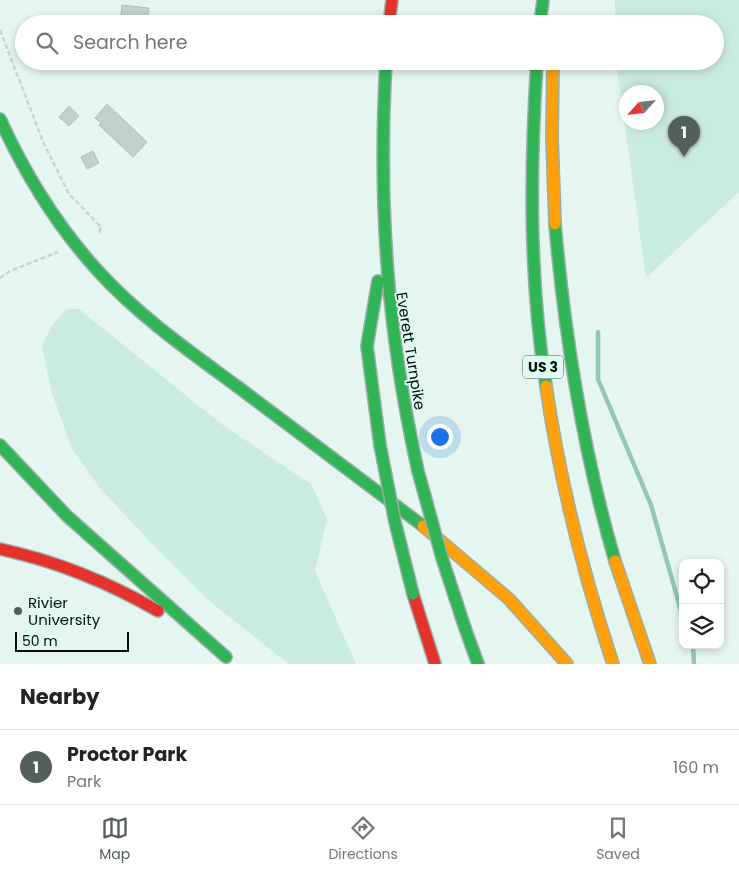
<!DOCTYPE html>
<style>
:root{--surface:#fff;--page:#f2f2f2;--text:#222;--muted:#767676;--line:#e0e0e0;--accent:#535f5a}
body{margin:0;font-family:Poppins,sans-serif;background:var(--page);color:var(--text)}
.controls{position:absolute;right:15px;bottom:15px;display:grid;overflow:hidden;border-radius:10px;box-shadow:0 2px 8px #0003}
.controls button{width:45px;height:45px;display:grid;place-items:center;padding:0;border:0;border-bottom:1px solid var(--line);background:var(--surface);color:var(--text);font:25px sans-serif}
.compass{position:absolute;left:619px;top:85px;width:45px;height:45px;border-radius:50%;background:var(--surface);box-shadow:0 2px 8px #0003;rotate:243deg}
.scale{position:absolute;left:15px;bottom:12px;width:114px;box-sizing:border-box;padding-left:5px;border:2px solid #050e0a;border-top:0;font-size:14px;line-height:18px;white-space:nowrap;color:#050e0a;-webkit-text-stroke:4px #defcf0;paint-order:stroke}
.you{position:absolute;left:439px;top:436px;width:18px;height:18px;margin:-12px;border:4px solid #fff;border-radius:50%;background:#1a73e8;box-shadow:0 0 0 8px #1a73e833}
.badge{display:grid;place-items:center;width:32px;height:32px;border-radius:50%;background:var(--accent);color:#fff;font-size:16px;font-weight:700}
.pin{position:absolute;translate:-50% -41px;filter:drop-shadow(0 1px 2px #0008)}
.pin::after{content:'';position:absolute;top:26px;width:18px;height:15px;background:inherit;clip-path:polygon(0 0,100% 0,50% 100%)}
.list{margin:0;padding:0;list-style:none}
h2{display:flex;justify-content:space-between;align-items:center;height:65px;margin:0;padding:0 20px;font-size:21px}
h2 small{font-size:16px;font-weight:400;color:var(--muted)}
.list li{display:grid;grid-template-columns:32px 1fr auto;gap:15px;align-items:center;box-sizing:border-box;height:75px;padding:0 20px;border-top:1px solid var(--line)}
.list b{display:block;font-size:19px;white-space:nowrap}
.list p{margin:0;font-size:16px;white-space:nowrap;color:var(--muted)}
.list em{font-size:16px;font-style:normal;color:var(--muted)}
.icon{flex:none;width:28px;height:28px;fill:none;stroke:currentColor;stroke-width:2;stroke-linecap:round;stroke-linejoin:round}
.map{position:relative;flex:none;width:739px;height:664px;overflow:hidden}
.search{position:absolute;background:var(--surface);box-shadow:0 2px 8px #0003;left:15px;right:15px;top:15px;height:55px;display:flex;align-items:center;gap:12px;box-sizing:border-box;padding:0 18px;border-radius:28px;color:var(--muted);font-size:19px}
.sheet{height:140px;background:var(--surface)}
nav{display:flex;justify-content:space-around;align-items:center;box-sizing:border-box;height:70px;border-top:1px solid var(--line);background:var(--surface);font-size:14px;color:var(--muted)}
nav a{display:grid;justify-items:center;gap:2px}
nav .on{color:var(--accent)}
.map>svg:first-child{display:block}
</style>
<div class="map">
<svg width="739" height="664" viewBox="0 0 739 664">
<rect width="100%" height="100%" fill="#e5f5ef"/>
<!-- green -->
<path fill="#caecdf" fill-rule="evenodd" d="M615,0H739V192L646,278L616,61H715V24H615ZM626,92H656V122H626Z
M70,309H79L220,423L312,485L327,519L315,571L356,664H289L208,600L153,545L99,487L71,447L51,390L42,345L53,324L64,311Z"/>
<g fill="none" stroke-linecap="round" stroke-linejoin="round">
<!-- stream -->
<path stroke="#94c6b4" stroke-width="4.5" d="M598,332V379L651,505L683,618
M693,645L694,664"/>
</g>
<!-- building -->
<path fill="#bed2cb" stroke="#b3c0bb" d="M122,5L149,8L148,18L164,19L163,24H120Z
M107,104L147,142L133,157L99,125L101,123L95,118Z
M69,106L79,116L69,126L59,117Z
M93,151L99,163L87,169L81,157Z"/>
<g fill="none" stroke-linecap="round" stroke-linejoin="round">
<defs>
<path id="fast" d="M540,24L543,0
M386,61C378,204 387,331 418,471
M537,61C530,170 529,278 546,386
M0,119C25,174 57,226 98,271C139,316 189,351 238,387C299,433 361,479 423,526
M555,224C565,339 583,451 615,561
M378,281L367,346L380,445
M0,445L67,516L226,657
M465,628L478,664"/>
<path id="slow" d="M553,61L552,138L555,224
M546,386C560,482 583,573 613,664
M423,526L509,599L567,664
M615,561L650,664"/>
<path id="jam" d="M389,24L392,0
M0,549C56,561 108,582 158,611
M413,594L435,664"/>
</defs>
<!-- fast casing -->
<use href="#fast" stroke="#99b0a9" stroke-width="14"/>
<!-- slow casing -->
<use href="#slow" stroke="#99b0a9" stroke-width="14"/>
<!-- jam casing -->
<use href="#jam" stroke="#99b0a9" stroke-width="14"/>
<!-- path -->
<path stroke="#ccd0cf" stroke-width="2.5" stroke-dasharray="5 2.5" stroke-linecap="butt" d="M0,30L44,144L69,194L101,227L99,234
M0,278L10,271L58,252"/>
<!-- fast -->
<use href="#fast" stroke="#30b455" stroke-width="11"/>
<!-- slow -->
<use href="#slow" stroke="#ff9f0a" stroke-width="11"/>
<!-- jam -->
<use href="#jam" stroke="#e5322d" stroke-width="11"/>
<defs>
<path id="fast-bridge" d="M380,445L395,522L413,594
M418,471L442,558L465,628"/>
</defs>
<!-- fast-bridge casing -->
<use href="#fast-bridge" stroke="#99b0a9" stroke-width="14" stroke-linecap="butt"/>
<!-- fast-bridge -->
<use href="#fast-bridge" stroke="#30b455" stroke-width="11"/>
</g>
<!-- markers -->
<circle fill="#535f5a" stroke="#defcf0" stroke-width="2" cx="18" cy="611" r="5"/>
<g text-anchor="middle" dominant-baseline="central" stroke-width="4" stroke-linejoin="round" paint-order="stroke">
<!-- shield labels -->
<rect fill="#defcf0" stroke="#46554f" stroke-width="1" x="523" y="355.5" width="40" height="23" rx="4"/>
<g font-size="14" font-weight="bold" fill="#050e0a">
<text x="543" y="367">US 3</text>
</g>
<!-- street labels -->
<g font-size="15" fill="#050e0a" stroke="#defcf0">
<text transform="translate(411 351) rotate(81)">Everett Turnpike</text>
</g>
<!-- poi labels -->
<g font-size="15" fill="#050e0a" stroke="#defcf0" text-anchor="start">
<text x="28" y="602">Rivier<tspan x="28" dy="17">University</tspan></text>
</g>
</g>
</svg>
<div class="controls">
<button><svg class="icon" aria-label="locate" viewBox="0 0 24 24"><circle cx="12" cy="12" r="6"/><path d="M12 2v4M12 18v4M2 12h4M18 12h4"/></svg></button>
<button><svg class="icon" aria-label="layers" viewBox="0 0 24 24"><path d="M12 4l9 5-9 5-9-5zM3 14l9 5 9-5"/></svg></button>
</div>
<svg class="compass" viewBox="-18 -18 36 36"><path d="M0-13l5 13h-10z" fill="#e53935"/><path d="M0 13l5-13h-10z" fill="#767676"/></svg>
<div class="scale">50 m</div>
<div class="you"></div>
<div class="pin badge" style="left:684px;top:157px">1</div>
<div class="search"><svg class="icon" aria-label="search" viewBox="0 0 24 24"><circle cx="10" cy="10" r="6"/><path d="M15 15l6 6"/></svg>Search here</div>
</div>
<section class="sheet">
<h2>Nearby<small></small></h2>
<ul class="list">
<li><span class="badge">1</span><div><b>Proctor Park</b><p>Park</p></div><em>160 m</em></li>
</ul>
</section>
<nav>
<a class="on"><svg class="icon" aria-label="map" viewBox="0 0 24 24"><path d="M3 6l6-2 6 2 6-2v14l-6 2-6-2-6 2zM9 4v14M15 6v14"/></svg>Map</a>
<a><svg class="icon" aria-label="directions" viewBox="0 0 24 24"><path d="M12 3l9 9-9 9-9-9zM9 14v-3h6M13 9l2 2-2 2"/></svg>Directions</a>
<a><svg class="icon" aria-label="saved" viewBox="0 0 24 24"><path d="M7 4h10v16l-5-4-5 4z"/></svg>Saved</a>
</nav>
